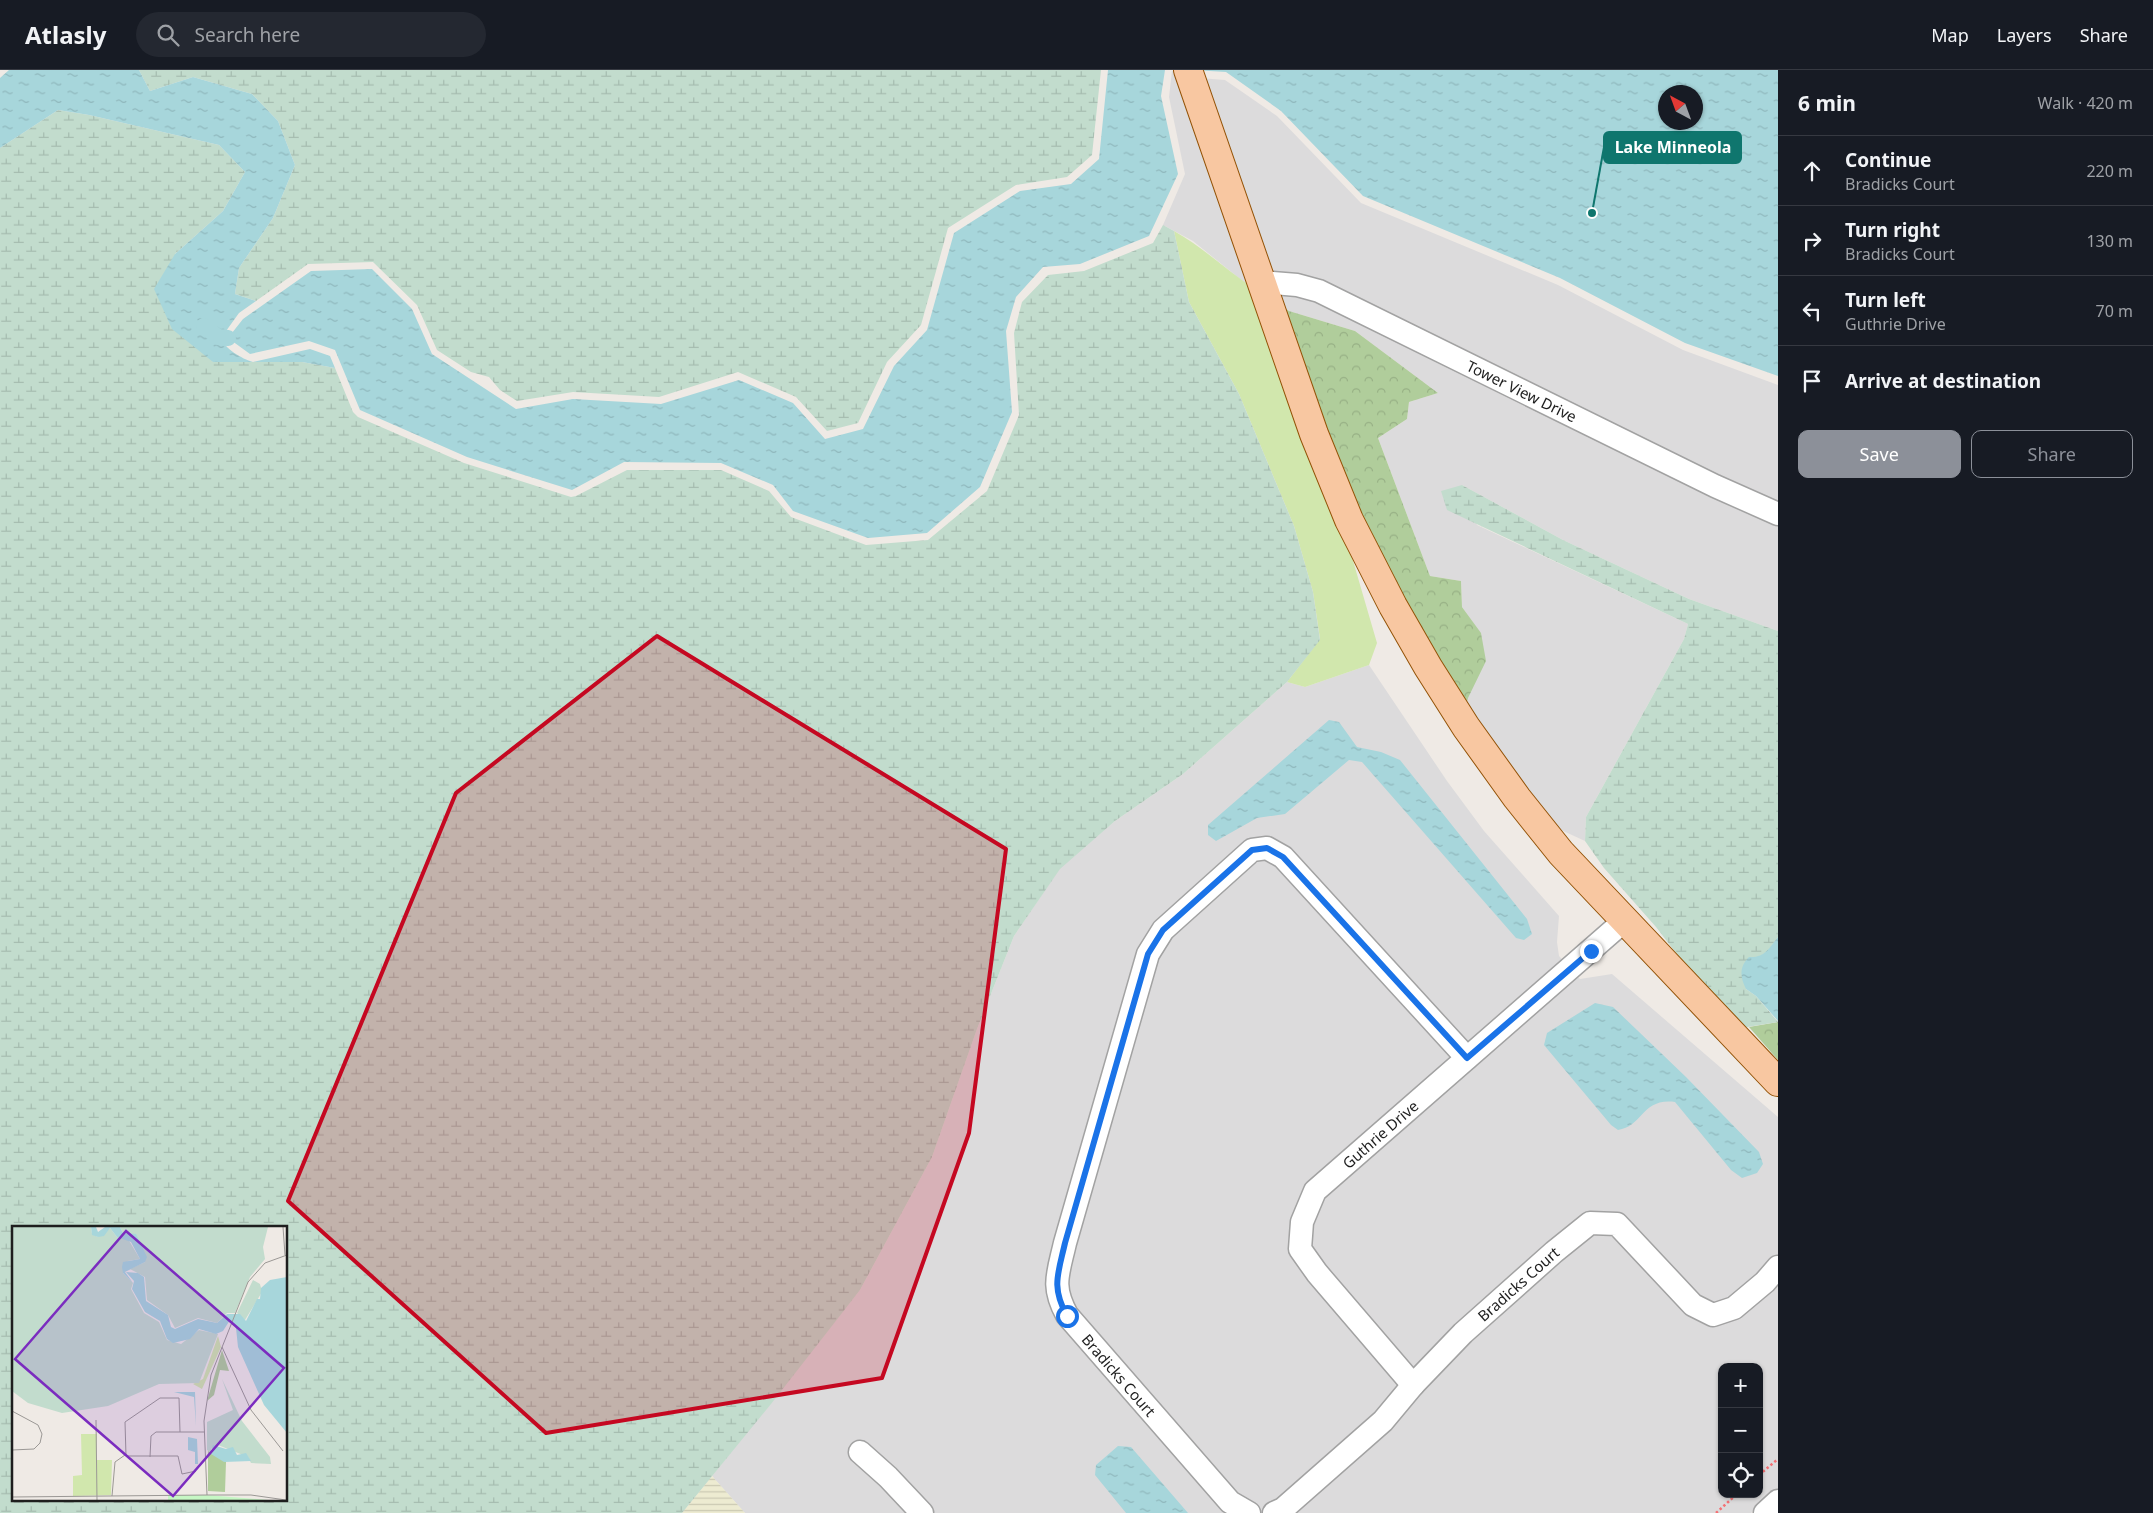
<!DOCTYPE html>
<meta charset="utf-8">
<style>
:root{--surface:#171b24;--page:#242831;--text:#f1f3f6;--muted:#9ea1a6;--line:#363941;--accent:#8c9099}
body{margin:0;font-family:"Noto Sans",sans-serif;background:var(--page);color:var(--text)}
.controls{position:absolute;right:15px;bottom:15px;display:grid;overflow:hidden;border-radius:10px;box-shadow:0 1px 4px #0004}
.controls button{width:45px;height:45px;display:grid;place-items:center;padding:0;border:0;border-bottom:1px solid var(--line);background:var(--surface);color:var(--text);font:25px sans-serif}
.compass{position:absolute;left:1658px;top:15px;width:45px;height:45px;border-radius:50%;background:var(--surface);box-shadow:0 1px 4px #0004;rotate:319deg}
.stop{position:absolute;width:15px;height:15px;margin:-11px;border:4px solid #1a73e8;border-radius:50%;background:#fff}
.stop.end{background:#1a73e8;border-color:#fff;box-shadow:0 1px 5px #0008}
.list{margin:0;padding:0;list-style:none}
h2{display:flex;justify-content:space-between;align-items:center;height:65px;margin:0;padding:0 20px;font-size:21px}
h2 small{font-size:16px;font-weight:400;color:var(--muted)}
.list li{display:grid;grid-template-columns:32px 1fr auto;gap:15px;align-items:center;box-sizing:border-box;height:70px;padding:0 20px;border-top:1px solid var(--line)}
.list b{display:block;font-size:19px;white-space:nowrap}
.list p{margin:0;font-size:16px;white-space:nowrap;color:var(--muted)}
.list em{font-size:16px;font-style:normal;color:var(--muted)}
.actions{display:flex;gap:10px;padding:15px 20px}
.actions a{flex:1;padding:11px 0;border:1px solid var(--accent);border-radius:10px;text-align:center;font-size:18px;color:var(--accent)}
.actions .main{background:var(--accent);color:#fff}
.icon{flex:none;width:28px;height:28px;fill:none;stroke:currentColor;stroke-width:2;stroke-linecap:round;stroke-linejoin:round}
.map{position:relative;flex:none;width:1778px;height:1443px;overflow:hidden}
header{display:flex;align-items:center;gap:30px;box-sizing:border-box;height:70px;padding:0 25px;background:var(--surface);border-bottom:1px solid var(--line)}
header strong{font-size:24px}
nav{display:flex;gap:28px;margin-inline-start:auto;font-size:18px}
.search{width:350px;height:45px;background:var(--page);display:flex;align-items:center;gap:12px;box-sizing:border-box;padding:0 18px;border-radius:28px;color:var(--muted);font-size:19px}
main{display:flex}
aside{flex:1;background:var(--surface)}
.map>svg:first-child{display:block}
</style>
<header>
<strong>Atlasly</strong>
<div class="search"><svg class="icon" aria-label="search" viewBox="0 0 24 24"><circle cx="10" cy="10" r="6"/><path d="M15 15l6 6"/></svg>Search here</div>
<nav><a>Map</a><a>Layers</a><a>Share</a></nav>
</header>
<main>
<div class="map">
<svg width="1778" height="1443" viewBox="0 0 1778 1443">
<defs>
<pattern id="farmland-rules" width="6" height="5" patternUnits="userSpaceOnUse" patternTransform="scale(1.25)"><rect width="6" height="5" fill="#edebd1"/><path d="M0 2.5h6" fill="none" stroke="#cbc9b3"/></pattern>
<pattern id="forest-crowns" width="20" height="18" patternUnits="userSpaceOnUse" patternTransform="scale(1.25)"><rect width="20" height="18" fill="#b0cd9b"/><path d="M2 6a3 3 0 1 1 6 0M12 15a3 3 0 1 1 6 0" fill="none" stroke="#97b085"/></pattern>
<pattern id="wetland-marsh" width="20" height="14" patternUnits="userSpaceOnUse" patternTransform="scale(1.25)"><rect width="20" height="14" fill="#c2dccd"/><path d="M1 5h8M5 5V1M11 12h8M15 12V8" fill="none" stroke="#a6bcb0"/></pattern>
<pattern id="water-ripples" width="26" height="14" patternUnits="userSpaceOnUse" patternTransform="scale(1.25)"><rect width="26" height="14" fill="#a7d6db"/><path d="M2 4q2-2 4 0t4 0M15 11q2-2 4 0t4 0" fill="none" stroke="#8fb7bc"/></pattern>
</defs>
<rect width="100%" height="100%" fill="#efeae5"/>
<!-- residential -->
<path fill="#dcdbdc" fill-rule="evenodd" d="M1172,1L1181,4L1255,219L1240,209L1193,171L1163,155L1185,104L1169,27Z
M1199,8L1225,10L1277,46L1361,133L1558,215L1683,280L1778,315V561L1689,529L1563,470L1462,415L1477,455L1688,554L1684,569L1586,747L1585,771L1548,754L1465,640L1481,564L1462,537L1461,511L1430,506L1378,368L1407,349L1409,332L1438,323L1355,261L1289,241L1277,233Z
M1369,595L1447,711L1484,761L1559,846L1557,872L1559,886L1580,909L1612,904L1778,1047V1419L1751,1443H745L712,1406L860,1220L932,1087L977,959L1014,866L1060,798L1115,751L1183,704L1287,612L1305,617ZM1722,1297H1759V1424H1722Z"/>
<!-- farmland -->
<path fill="url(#farmland-rules)" d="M712,1406L745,1443H682Z"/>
<!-- grass -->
<path fill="#d1e7ad" d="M1174,161C1203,177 1227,201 1255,219L1342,453L1377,573L1369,595L1305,617L1287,612L1320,569L1313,522L1294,456L1239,324L1189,232Z"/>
<!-- forest -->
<path fill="url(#forest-crowns)" d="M1277,233L1289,241L1355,261L1438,323L1409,332L1407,349L1378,368L1430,506L1461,511L1462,537L1481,563L1486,591L1468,628L1465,640L1357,447Z
M1778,952V990L1749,957Z"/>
<!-- wetland -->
<path fill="url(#wetland-marsh)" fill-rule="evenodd" d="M139,0H1101L1092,85L1067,107L1016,115L948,158L921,255L887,292L858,353L827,361L796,327L738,302L659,327L573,322L517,331L500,320L489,307L471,302L437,280L417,235L373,192L308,194L256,231L235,224L239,198L273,148L295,95L278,51L252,24L193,7L150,21Z
M58,40L89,45L219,75L245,102L223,141L175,184L213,292H302L335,298L353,342L358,347L464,393L571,427L576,426L627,400H721L769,421L791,447L866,475L928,470L987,421L1019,345L1014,263L1022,232L1048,205L1084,201L1153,173L1163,155L1174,161L1189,232L1239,324L1294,456L1313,522L1320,570L1287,612L1183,704L1115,751L1060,799L1014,866L977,959L932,1087L860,1220L771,1334L682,1443H0V78ZM14,1157H286V1429H14Z
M1462,415L1563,470L1689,529L1778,561V867L1768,881L1758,888L1746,919L1756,926L1778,952L1741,958L1713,931L1656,857L1604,798L1585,771L1586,747L1684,569L1688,554L1447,440L1441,421Z"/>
<!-- water -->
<path fill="url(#water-ripples)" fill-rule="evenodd" d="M9,0H139L150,21L193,7L252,24L278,51L295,95L273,148L239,198L235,224L256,231L239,243L221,268C224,278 242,289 253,292L310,279L330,286L335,298L302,292H213L172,259L154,219L175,184L223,141L245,102L219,75L89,45L58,40L0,78V8Z
M1108,0H1165L1161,26L1178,104L1149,166L1080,194L1043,197L1016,227L1006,261L1012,342L980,417L927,463L868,468L793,441L773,415L721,393L624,392L572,420L467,387L360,340L335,280L309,271L250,284L228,268L243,249L311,201L372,199L412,239L432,284L516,339L573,329L661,334L739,310L793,333L825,369L863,359L894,296L927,260L954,163L1020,121L1071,114L1099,89Z
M1193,0H1778V306L1685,273L1560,208L1363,126L1281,41L1226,2ZM1666,22H1696V52H1666Z
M1329,650L1339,652L1357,677L1381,682L1400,690L1527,849L1532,864L1524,870L1516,868L1362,692L1349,690L1285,744L1257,748L1216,771L1208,765V755Z
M1778,867V951L1756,926L1746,919C1740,907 1739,897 1749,887C1765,888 1769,878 1778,867Z
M1595,933L1613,937L1686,1007L1759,1082L1763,1094L1757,1103L1742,1108L1731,1100L1675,1032C1641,1028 1643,1057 1618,1060L1611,1055L1544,975L1547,963Z
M1118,1376L1131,1377L1188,1443H1126L1095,1405L1096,1395Z"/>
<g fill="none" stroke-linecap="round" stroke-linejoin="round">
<!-- canal -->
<path stroke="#a7d6db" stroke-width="16" d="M204,256L218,267L228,268"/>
<defs>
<g id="minor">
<path id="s1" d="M1262,212L1297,215L1319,221L1715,416L1778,444"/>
<path id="s2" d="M1413,1315L1317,1203L1300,1179L1302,1152L1315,1121L1624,851"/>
<path d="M860,1382L888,1407L922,1443"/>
<path d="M1249,1443L1230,1432L1067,1245C1051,1216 1058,1204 1065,1173L1148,884L1163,860L1252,780L1267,778L1283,787L1467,988"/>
<path id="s3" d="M1274,1443L1283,1439L1383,1351L1413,1315L1463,1263L1554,1182L1590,1153L1617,1154L1693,1235L1713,1245L1734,1238L1765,1212L1778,1197"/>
<path d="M1765,1443L1778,1431"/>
</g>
<path id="major" d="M1188,0L1314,364L1349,450L1393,536L1428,597L1466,657L1517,728L1561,783L1778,1012"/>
</defs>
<!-- minor casing -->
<use href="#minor" stroke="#a2a2a2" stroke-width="25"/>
<!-- major casing -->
<use href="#major" stroke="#935206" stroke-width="30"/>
<!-- path -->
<path stroke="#f47174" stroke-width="2.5" stroke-dasharray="2.5 2.5" stroke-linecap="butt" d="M1759,1405L1778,1389
M1716,1443L1737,1424"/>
<!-- minor -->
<use href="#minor" stroke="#fff" stroke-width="22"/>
<!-- major -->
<use href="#major" stroke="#f8c7a1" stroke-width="28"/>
</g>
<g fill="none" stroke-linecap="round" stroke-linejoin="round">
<!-- route -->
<path stroke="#1a73e8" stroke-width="6" d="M1067,1246C1051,1217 1058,1204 1065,1173L1148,884L1163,860L1252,780L1267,778L1283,787L1467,988L1591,881"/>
</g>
<!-- marked area -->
<path fill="#c50821" fill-opacity="0.2" stroke="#c50821" stroke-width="4" stroke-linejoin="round" d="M657,566L1006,779L969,1063L882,1308L546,1363L288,1131L456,723Z"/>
<g text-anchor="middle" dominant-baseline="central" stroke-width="4" stroke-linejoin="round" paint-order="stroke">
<!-- street labels -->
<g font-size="15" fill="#1e1e1e" stroke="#fff">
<text stroke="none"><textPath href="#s1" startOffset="284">Tower View Drive</textPath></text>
<text stroke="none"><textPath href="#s2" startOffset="324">Guthrie Drive</textPath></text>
<text stroke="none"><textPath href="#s3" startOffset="336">Bradicks Court</textPath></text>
<text transform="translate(1119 1305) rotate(49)">Bradicks Court</text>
</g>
</g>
<!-- overview -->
<g transform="translate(12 1156)">
<rect width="275" height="275" fill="#efeae5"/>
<path d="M206,110L209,121L190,163L181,158L191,153ZM69,208H85L84,234H100L99,269L61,270V250L70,249Z" fill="#d1e7ad"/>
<path d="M210,124L217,145L208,144L202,169L195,175ZM196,225L214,236L213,266L196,265Z" fill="#b0cd9b"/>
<path d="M0,1H79L80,8L86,11L98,2L105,11L116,13L128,33L116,35L111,47L121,57L119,63L132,87L147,96L155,114L169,118L187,104L206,108L187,157L147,158L96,180L50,187L16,177L0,165ZM108,1H256L251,21L253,33L238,51L223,87H215L205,97L186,92L163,102L156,89L135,74L133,51L118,43L133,36L126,18L111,7ZM241,54L248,58L250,66L233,94L225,87ZM210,153L230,195L258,231L259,238L239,237L236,231L206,219L199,223V227L195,224V196L221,184Z" fill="#c2dccd"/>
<path d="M156,269H195L256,274H156Z" fill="#c6f7c4"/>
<path d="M79,1H84L86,6L93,1H108L111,7L124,8L135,31L133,36L113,46L121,57L111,47L110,41L111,36L128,33L119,16L105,11L98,2L92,10L86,11L80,9ZM114,46L126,47L132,51L134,75L156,89L159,101L163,103L186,93L205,97L215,88H228L234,95L245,73H248L249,62L258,54L275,51V207L252,179L226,121L224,102L218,94L211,105L204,108L187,103L178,113L161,117L155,113L148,95L133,86L120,63L122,55ZM162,166H183L184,200L182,171ZM176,211L185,213L186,238H183V226L176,224ZM201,219L214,223L221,221L225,229L234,227L239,235L212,236L199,228Z" fill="#a7d6db"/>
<path fill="none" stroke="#9b9895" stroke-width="1" d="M271,1L273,29M210,121L239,184L271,225M0,185L26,199L30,208L28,217L22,223L0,224M84,194L85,274M168,206L167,172H148L113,196L114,230H166L170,248L184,245M138,231L139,210L144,206H193M100,270L103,236L113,229M0,271L195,269M274,274L239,269H195L192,195L199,149L236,56L253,37L275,29"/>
<path fill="#7b2cbf" fill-opacity="0.15" stroke="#7b2cbf" stroke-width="2.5" d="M114,5L272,142L161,270L3,133Z"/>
<rect width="275" height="275" fill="none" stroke="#1e1e1e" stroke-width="2.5"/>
</g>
<!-- callouts -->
<path fill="none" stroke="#0f766e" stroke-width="2" d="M1592 143L1604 77"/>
<circle fill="#0f766e" stroke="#fff" stroke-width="2" cx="1592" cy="143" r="5"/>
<rect fill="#0f766e" stroke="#0f766e" stroke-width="2" x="1604" y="62" width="137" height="31" rx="5"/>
<g font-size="16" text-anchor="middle" font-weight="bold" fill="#fff">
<text x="1673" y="83">Lake Minneola</text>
</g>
</svg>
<div class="controls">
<button>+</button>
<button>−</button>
<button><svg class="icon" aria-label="locate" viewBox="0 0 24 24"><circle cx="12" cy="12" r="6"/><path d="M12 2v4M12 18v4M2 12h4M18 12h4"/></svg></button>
</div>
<svg class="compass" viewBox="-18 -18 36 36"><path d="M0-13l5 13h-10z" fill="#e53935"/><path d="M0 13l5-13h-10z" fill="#9ea1a6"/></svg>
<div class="stop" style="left:1067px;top:1246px"></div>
<div class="stop end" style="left:1591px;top:881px"></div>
</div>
<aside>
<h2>6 min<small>Walk · 420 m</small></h2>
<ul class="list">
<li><svg class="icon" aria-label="ahead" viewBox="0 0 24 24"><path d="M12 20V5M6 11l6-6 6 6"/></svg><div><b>Continue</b><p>Bradicks Court</p></div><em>220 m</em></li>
<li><svg class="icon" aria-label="right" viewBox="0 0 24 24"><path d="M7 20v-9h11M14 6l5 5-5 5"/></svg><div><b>Turn right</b><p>Bradicks Court</p></div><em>130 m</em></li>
<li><svg class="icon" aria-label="left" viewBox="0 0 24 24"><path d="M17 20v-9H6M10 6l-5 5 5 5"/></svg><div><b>Turn left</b><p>Guthrie Drive</p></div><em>70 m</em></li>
<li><svg class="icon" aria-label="arrive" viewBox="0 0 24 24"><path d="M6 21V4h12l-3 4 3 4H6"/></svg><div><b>Arrive at destination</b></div></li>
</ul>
<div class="actions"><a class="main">Save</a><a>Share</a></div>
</aside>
</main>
